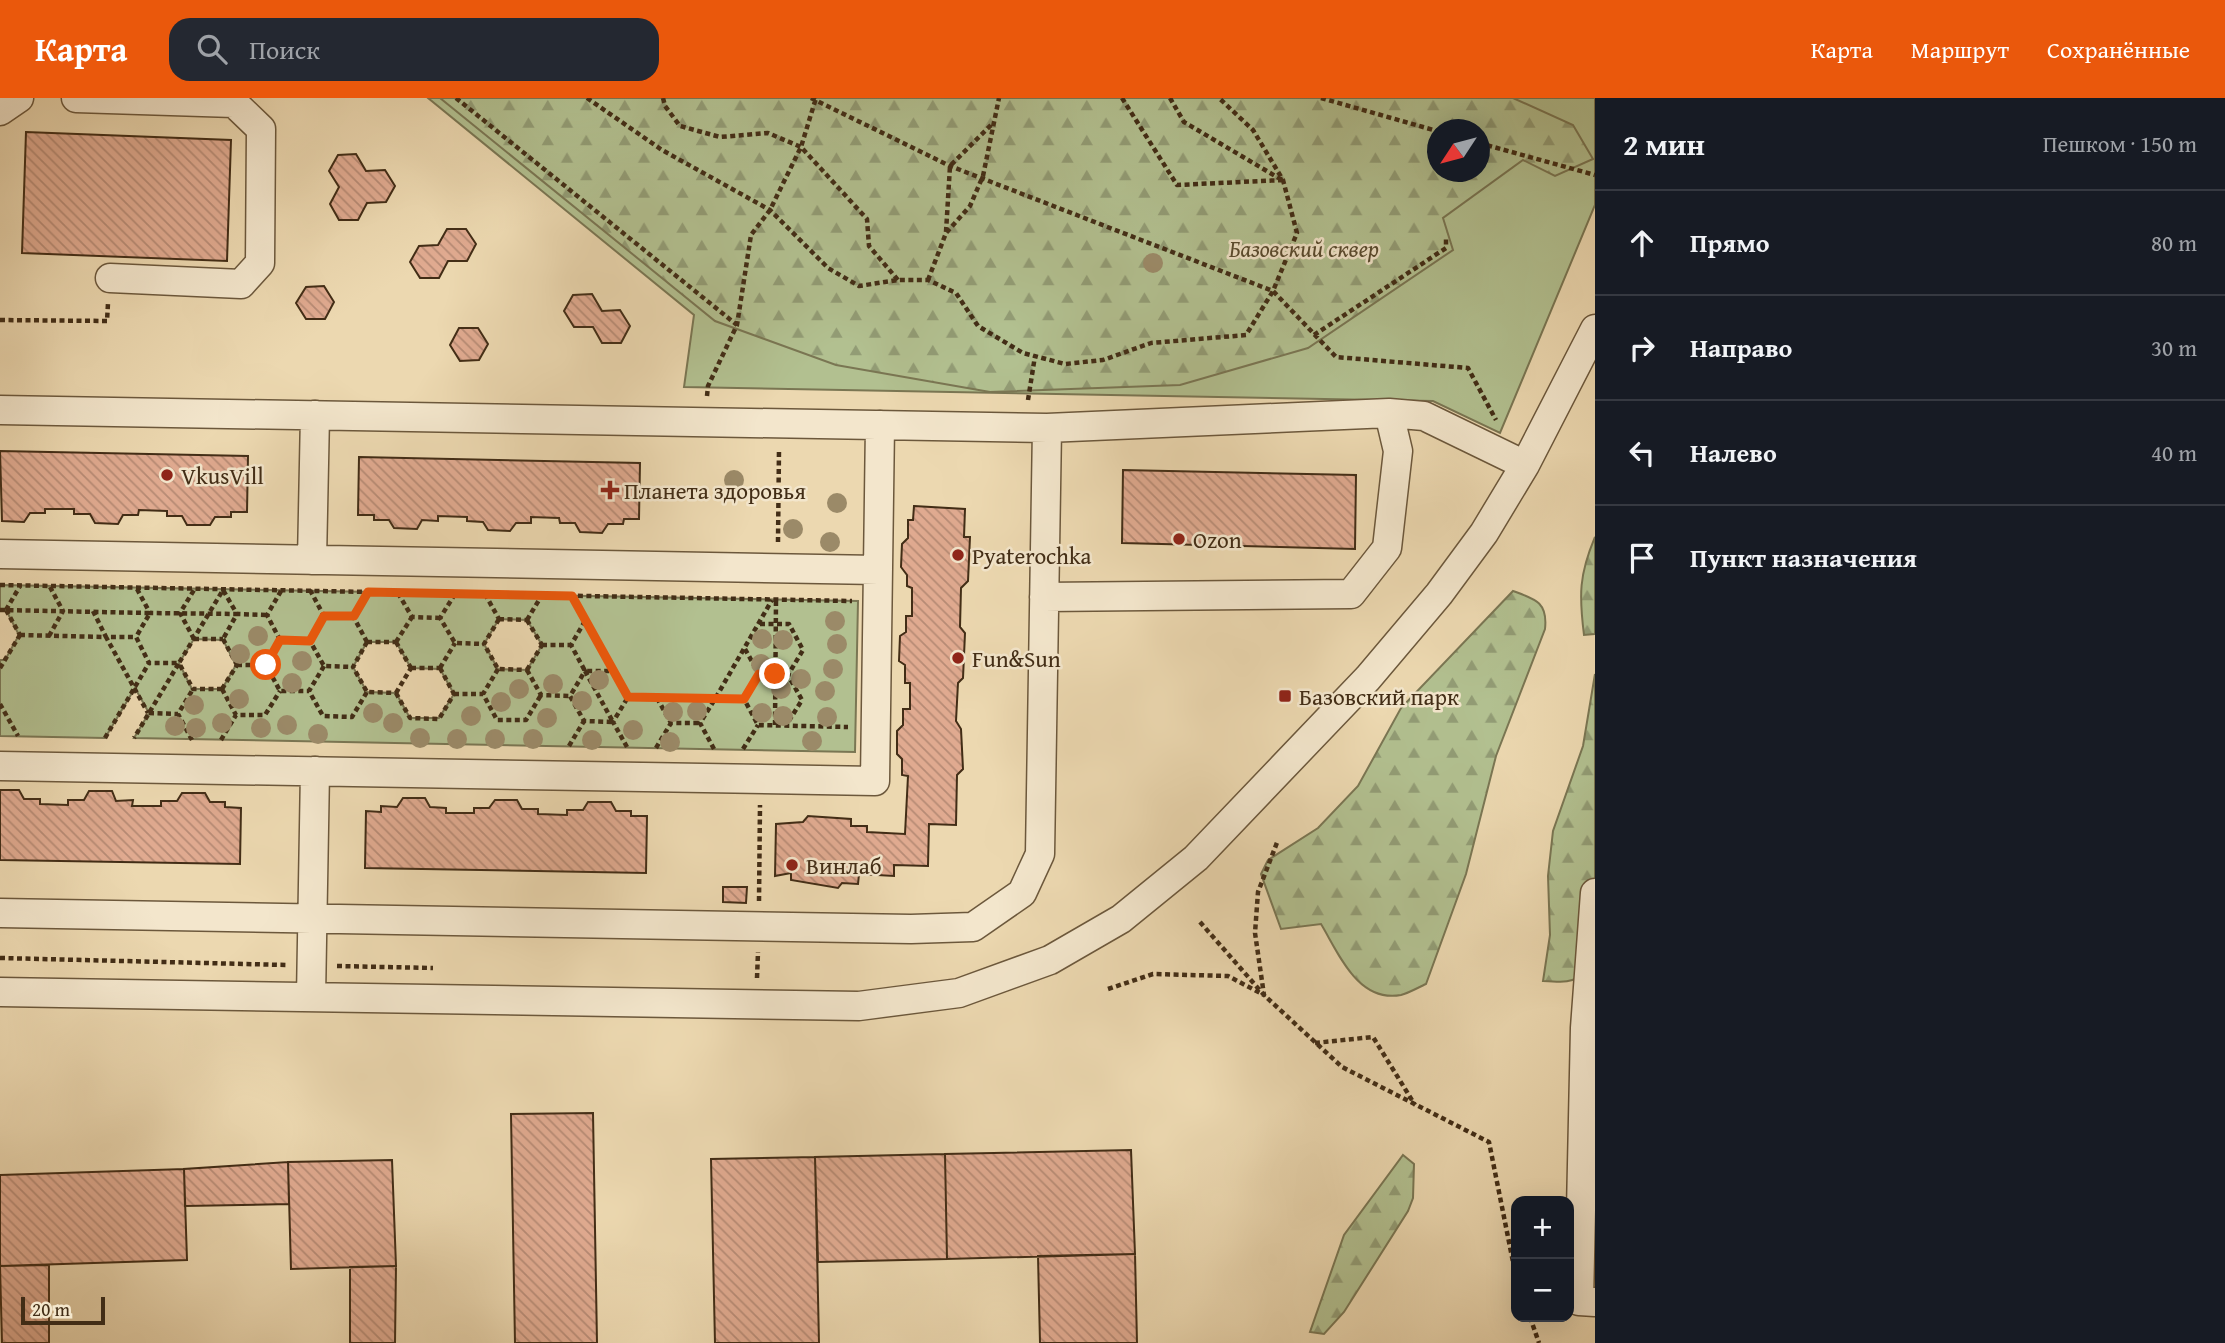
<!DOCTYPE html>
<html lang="ru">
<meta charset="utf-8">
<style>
:root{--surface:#171b24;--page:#242831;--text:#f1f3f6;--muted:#9ea1a6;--line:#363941;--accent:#ea580c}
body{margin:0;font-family:"Gentium Book Plus",serif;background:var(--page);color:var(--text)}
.controls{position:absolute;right:21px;bottom:21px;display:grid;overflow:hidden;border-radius:14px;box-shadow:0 7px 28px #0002}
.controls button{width:63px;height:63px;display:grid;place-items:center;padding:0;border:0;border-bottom:2px solid var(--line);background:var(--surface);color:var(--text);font:35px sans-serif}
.compass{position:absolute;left:1427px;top:21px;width:63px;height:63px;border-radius:50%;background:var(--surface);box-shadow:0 7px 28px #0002;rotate:234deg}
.scale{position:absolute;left:21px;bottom:18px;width:84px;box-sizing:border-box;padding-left:7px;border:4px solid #422d16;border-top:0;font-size:19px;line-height:24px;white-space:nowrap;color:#422d16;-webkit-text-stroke:5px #f3e6cc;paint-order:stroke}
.stop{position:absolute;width:21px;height:21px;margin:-16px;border:5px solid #ea580c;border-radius:50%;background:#fff}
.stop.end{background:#ea580c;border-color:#fff;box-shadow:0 2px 7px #0008}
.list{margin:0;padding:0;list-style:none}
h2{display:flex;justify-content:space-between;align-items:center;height:91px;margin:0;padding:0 28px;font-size:30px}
h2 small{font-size:23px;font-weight:400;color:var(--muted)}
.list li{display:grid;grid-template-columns:46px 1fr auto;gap:21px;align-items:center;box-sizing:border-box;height:105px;padding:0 28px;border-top:2px solid var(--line)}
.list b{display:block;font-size:26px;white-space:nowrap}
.list em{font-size:23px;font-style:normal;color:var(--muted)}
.icon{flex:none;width:38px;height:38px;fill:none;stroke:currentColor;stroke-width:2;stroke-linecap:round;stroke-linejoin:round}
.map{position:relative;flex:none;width:1595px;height:1245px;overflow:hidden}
header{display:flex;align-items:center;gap:42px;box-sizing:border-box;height:98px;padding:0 35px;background:var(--accent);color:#fff}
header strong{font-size:33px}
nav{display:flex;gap:38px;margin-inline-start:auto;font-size:24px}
.search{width:490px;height:63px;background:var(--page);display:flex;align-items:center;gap:18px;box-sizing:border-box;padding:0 24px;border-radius:21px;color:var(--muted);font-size:26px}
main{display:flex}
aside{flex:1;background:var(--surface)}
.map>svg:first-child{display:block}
</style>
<header>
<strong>Карта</strong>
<div class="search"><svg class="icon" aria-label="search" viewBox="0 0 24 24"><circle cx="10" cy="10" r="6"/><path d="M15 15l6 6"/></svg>Поиск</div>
<nav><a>Карта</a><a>Маршрут</a><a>Сохранённые</a></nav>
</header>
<main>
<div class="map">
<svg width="1595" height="1245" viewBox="0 0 1595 1245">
<defs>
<pattern id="forest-firs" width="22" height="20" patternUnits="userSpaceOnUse" patternTransform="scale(1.75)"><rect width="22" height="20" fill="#b2c090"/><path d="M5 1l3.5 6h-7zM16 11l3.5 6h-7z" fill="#929c75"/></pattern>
<pattern id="building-back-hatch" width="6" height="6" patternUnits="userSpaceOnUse" patternTransform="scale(1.75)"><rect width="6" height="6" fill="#e0aa90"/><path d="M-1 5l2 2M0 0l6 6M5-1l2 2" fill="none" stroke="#b78b75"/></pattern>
</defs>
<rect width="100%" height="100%" fill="#ecd8b0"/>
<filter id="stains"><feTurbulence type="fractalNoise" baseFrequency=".00286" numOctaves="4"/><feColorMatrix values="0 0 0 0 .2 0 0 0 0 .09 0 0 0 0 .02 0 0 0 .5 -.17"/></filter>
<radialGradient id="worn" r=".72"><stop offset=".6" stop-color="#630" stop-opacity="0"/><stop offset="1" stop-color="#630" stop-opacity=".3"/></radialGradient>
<!-- green -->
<path fill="#b2c090" stroke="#7a7653" stroke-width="2" fill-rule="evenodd" d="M428,0H1595V107L1500,335L1433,303L684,289L694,217ZM1437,32H1479V74H1437Z
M0,487L858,503L855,654L134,640L149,615L135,590L105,640L0,638V562H5L19,537L6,512H0ZM499,521L527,522L542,547L527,572L498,571L484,546ZM194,541L223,542L236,567L222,591H192L179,565ZM367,544H396L411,570L440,571L454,596L439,620H410L396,595L367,594L353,569Z"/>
<!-- forest -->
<path fill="url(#forest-firs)" stroke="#7a7653" stroke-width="2" fill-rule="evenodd" d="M440,0H1513L1573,27L1593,61L1555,78L1523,62L1443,120L1453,152L1308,250L1180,287L990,294L836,267L715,223ZM1437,32H1479V74H1437Z
M1595,439V536L1584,537C1579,497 1579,477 1595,439Z
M1513,493C1535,501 1548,504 1545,531L1496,658L1466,776L1426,886C1419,889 1409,895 1401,897C1358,905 1339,856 1321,826L1281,831L1261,776L1268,762L1318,730L1358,688L1401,610Z
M1595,576V863C1576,885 1571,885 1543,883L1550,837L1548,778L1553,733L1583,648Z
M1403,1057L1414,1066L1413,1100L1408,1113L1344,1214L1324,1236L1310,1234L1344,1137Z"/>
<!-- building -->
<path fill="url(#building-back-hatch)" stroke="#422d16" stroke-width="2" d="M26,34L231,42L227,163L22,155Z
M356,56L366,73L385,72L395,88L386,104L367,105L358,122H339L330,106L339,89L329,73L338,57Z
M447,131H466L476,146L467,163H448L439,180H420L410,164L419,148L438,147Z
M324,188L334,204L325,221H306L296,205L306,189Z
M592,196L602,213L620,212L630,228L621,245H602L593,229H574L564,213L573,197Z
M459,230H478L488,246L479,262L460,263L450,247Z
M0,353L248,358L247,414H231V419H215L210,427H187L182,418H167V413L139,412L138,417H123L118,426L95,425L90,416H74V411H45V415H30L24,424L2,423Z
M359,359L640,365L639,421H624L623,426H608L602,435L580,434L575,425H560L559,420L531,419V425H516L510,433L488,432L483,424L467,423V419L438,418V423L422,422L417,431L394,430L389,422H374V417H358Z
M1123,372L1356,377L1355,451L1122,445Z
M914,408L965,411L964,439H970L968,483L961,490L960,529L965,535L963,580L958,585L956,623L961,631L963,671L957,677L956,727L929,726L928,768L894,767V778L859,776L858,786L842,785L838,790L791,782V775L775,778L776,726L803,724L808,718L851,721V728H867V734L905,736L908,678L902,677V661L897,656V633L903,627V611H910V585H905V567L899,563L900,538L906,534V518H912V490L907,488V477L901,469L902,446L908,440V422H913Z
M0,692H19L24,701H40V706L68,707V702H84L89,693H112L116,703L133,702L132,708H161V703H177L182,695H205L210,704H225V709L241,710L240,766L0,762Z
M403,700H425L430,709L446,710V715H474V710H489L495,702H517L522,711H538V716L567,717V712H583L588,704H611L616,713H631V718H647L646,775L365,770L366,713L381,714V708L397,709Z
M723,789H747L746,805L723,804Z
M593,1015L597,1245H515L511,1016Z
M1131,1052L1135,1156L947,1161L945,1056Z
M945,1056L947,1161L818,1164L815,1059Z
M815,1059L819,1245H715L711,1061Z
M392,1062L396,1168L291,1171L288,1064Z
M288,1064L289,1106L185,1108L184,1071Z
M184,1071L187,1162L0,1168V1077Z
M1135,1156L1137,1245H1040L1038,1158Z
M49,1167V1245H2L0,1168Z
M396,1168L395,1245H350V1169Z"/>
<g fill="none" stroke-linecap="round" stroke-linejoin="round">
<defs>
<path id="minor" d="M76,0L234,5L261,31L260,165L241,186L110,180
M0,13L19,0
M0,312L1047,330L1040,756L1022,795L973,829L911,831L0,815
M1047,330L1389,315
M0,456L878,472
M312,462L315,317
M1044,499L1351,496L1387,450L1398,353L1389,315L1424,318L1525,367
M0,668L875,683L880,327
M0,894L859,908L959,895L1050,862L1121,821L1196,760L1368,580L1439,496L1484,435L1525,367L1595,231
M311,899L315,673
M1585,930L1595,795
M1595,930H1585L1579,1203L1595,1204"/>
</defs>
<!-- minor casing -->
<use href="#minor" stroke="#6c583c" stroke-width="31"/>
<!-- path -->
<path stroke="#422d16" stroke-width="4.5" stroke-dasharray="5 3.5" stroke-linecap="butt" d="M456,0L737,227
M587,0L662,52L770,112L828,170L859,188L898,182H928L956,195L978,228L1023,255L1065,266L1103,262L1151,245L1246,237L1273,193L1297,135L1283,82L1253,32L1219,0
M663,0L665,8L680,28L720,39L768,35L801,49L867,121L869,148L898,182
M811,0L950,68L1273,193L1336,259L1468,270L1496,322
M1122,0L1177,87L1283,82
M1170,0L1184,24L1282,82
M1321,0L1437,33
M1479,45L1595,77
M946,134L950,68L993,25
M928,182L946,135L970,108L983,78L999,0
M0,222L107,223L108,205
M1314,237L1446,150V139
M707,298L708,288L737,227L751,137L770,112L801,49L816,0
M1028,302L1035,258
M778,444L779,351
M0,487L852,503
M137,491L150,515L237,516L223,541
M310,492L324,518H353
M281,493L267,517L280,542L310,543
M398,495L412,519L440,520
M455,496L440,520L455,545L484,546
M485,496L499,521
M572,498L628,599L715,601L772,502
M0,512L150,515L136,539L149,565H179L134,640
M6,512L20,537
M6,512L20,488
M93,513L106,539H136
M324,518L310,543L324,568L353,569
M499,521L484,546L498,571L527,572
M499,521L527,522
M527,522L542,547
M527,522L542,497
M585,523L571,547L585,573H613
M760,526H789L803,552L788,577L802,602L787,626
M20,537L106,539L148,615
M49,538L63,513L50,489
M194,541L180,515L194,492
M194,541H223
M223,541L237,567
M280,542L266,567L280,593H309
M367,544L353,569L367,594L396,595
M367,544L353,518L368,494
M367,544H396
M396,544L412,519
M396,544L411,570
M542,547H571
M745,551L759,576L788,577
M237,567H266
M324,568L309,593L323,618L352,619L367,594
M0,570L20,537
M411,570H440
M440,570L455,545
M440,570L454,596
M498,571L483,596L497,622H526L541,597
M527,572L541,597L570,598
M527,572L542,547
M585,573L613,624L584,623L570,598Z
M759,576L744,601L758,627L848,629
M222,591H193L179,565L223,492L237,516L267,517
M222,591L236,617H265L280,593
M222,591L237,567
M396,595L410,620L439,621L454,596
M396,595L411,570
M454,596H483
M657,600L671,625H700
M0,606L18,638
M149,615L178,616
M775,627L776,502
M105,640L149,565
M192,642L178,616L193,591
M221,642L236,617
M569,648L584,623
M627,649L613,624L628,599
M656,650L671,625
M714,651L700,625L715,601H744
M743,651L758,627
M759,803L760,707
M1200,824L1264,897L1342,969L1489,1044L1516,1179
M0,860L286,867
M337,868L433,870
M757,880L758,854
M1108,891L1153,876L1228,878L1264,897L1255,835L1258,794L1278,742
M1315,945L1373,939L1415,1007
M1530,1219L1539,1245"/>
<!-- minor -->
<use href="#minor" stroke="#f3e6cc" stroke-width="28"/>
</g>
<!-- trees -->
<g fill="#9b8a68">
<circle cx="1153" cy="165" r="10"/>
<circle cx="734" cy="382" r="10"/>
<circle cx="837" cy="405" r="10"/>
<circle cx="793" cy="431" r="10"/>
<circle cx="830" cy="444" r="10"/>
<circle cx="835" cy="523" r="10"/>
<circle cx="258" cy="538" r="10"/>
<circle cx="762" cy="541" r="10"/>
<circle cx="783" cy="542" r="10"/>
<circle cx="837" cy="546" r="10"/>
<circle cx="240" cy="556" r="10"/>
<circle cx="302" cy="563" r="10"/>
<circle cx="761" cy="566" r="10"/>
<circle cx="833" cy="571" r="10"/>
<circle cx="801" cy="581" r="10"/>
<circle cx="599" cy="582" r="10"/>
<circle cx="292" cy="585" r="10"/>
<circle cx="553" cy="586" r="10"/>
<circle cx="519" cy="591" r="10"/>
<circle cx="781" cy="591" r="10"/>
<circle cx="825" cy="593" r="10"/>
<circle cx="239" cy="601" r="10"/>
<circle cx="582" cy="603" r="10"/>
<circle cx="501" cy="604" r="10"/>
<circle cx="194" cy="607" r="10"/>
<circle cx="697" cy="613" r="10"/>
<circle cx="673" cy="614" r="10"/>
<circle cx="373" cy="615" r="10"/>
<circle cx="762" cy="615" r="10"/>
<circle cx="471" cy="618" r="10"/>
<circle cx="783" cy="618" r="10"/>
<circle cx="827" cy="619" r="10"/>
<circle cx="547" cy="620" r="10"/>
<circle cx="222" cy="625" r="10"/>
<circle cx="393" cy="625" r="10"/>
<circle cx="287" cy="627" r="10"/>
<circle cx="175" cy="628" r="10"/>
<circle cx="196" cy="630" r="10"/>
<circle cx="261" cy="630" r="10"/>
<circle cx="633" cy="632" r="10"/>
<circle cx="318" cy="636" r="10"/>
<circle cx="420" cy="640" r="10"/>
<circle cx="457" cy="641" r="10"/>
<circle cx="495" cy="641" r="10"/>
<circle cx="533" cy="641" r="10"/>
<circle cx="592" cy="642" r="10"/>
<circle cx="812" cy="643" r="10"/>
<circle cx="670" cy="644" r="10"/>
</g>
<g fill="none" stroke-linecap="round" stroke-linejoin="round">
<!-- route -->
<path stroke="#ea580c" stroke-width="9" d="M266,567L280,542L310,543L324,518H354L368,494L572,498L628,599L744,601L759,576H775"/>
</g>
<!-- markers -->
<g fill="#8f2418" stroke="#f3e6cc" stroke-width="2.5">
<circle cx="167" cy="377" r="7"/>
<path d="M606.5 381.5h7v7h7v7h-7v7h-7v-7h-7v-7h7z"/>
<circle cx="1179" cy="441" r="7"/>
<circle cx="958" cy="457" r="7"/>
<circle cx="958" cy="560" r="7"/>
<rect x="1278" y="591" width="14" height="14" rx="3.5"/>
<circle cx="792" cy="767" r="7"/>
</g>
<g text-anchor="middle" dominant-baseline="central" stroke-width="5" stroke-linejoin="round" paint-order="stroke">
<!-- park labels -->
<g font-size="23" font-style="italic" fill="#584a2e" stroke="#f3e6cc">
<text x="1304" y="150">Базовский сквер</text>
</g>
<!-- poi labels -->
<g font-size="23" fill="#422d16" stroke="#f3e6cc" text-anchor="start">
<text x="181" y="377">VkusVill</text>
<text x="624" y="392">Планета здоровья</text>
<text x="1193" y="441">Ozon</text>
<text x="972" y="457">Pyaterochka</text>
<text x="972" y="560">Fun&amp;Sun</text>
<text x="1299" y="598">Базовский парк</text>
<text x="806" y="767">Винлаб</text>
</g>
</g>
<rect width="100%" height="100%" filter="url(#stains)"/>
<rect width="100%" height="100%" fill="url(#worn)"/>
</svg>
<div class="controls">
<button>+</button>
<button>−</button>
</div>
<svg class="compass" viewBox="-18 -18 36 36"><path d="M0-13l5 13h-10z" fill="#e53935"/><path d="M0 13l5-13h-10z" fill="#9ea1a6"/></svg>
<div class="scale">20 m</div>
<div class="stop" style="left:266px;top:567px"></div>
<div class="stop end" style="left:775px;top:576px"></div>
</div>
<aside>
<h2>2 мин<small>Пешком · 150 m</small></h2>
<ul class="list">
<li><svg class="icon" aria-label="ahead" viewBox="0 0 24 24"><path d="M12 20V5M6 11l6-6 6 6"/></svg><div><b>Прямо</b></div><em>80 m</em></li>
<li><svg class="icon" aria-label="right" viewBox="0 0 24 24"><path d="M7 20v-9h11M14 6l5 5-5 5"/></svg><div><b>Направо</b></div><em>30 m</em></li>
<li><svg class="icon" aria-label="left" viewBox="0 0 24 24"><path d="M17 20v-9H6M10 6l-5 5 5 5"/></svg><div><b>Налево</b></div><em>40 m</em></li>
<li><svg class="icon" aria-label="arrive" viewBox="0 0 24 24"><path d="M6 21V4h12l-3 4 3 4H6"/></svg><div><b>Пункт назначения</b></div></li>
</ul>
</aside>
</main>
